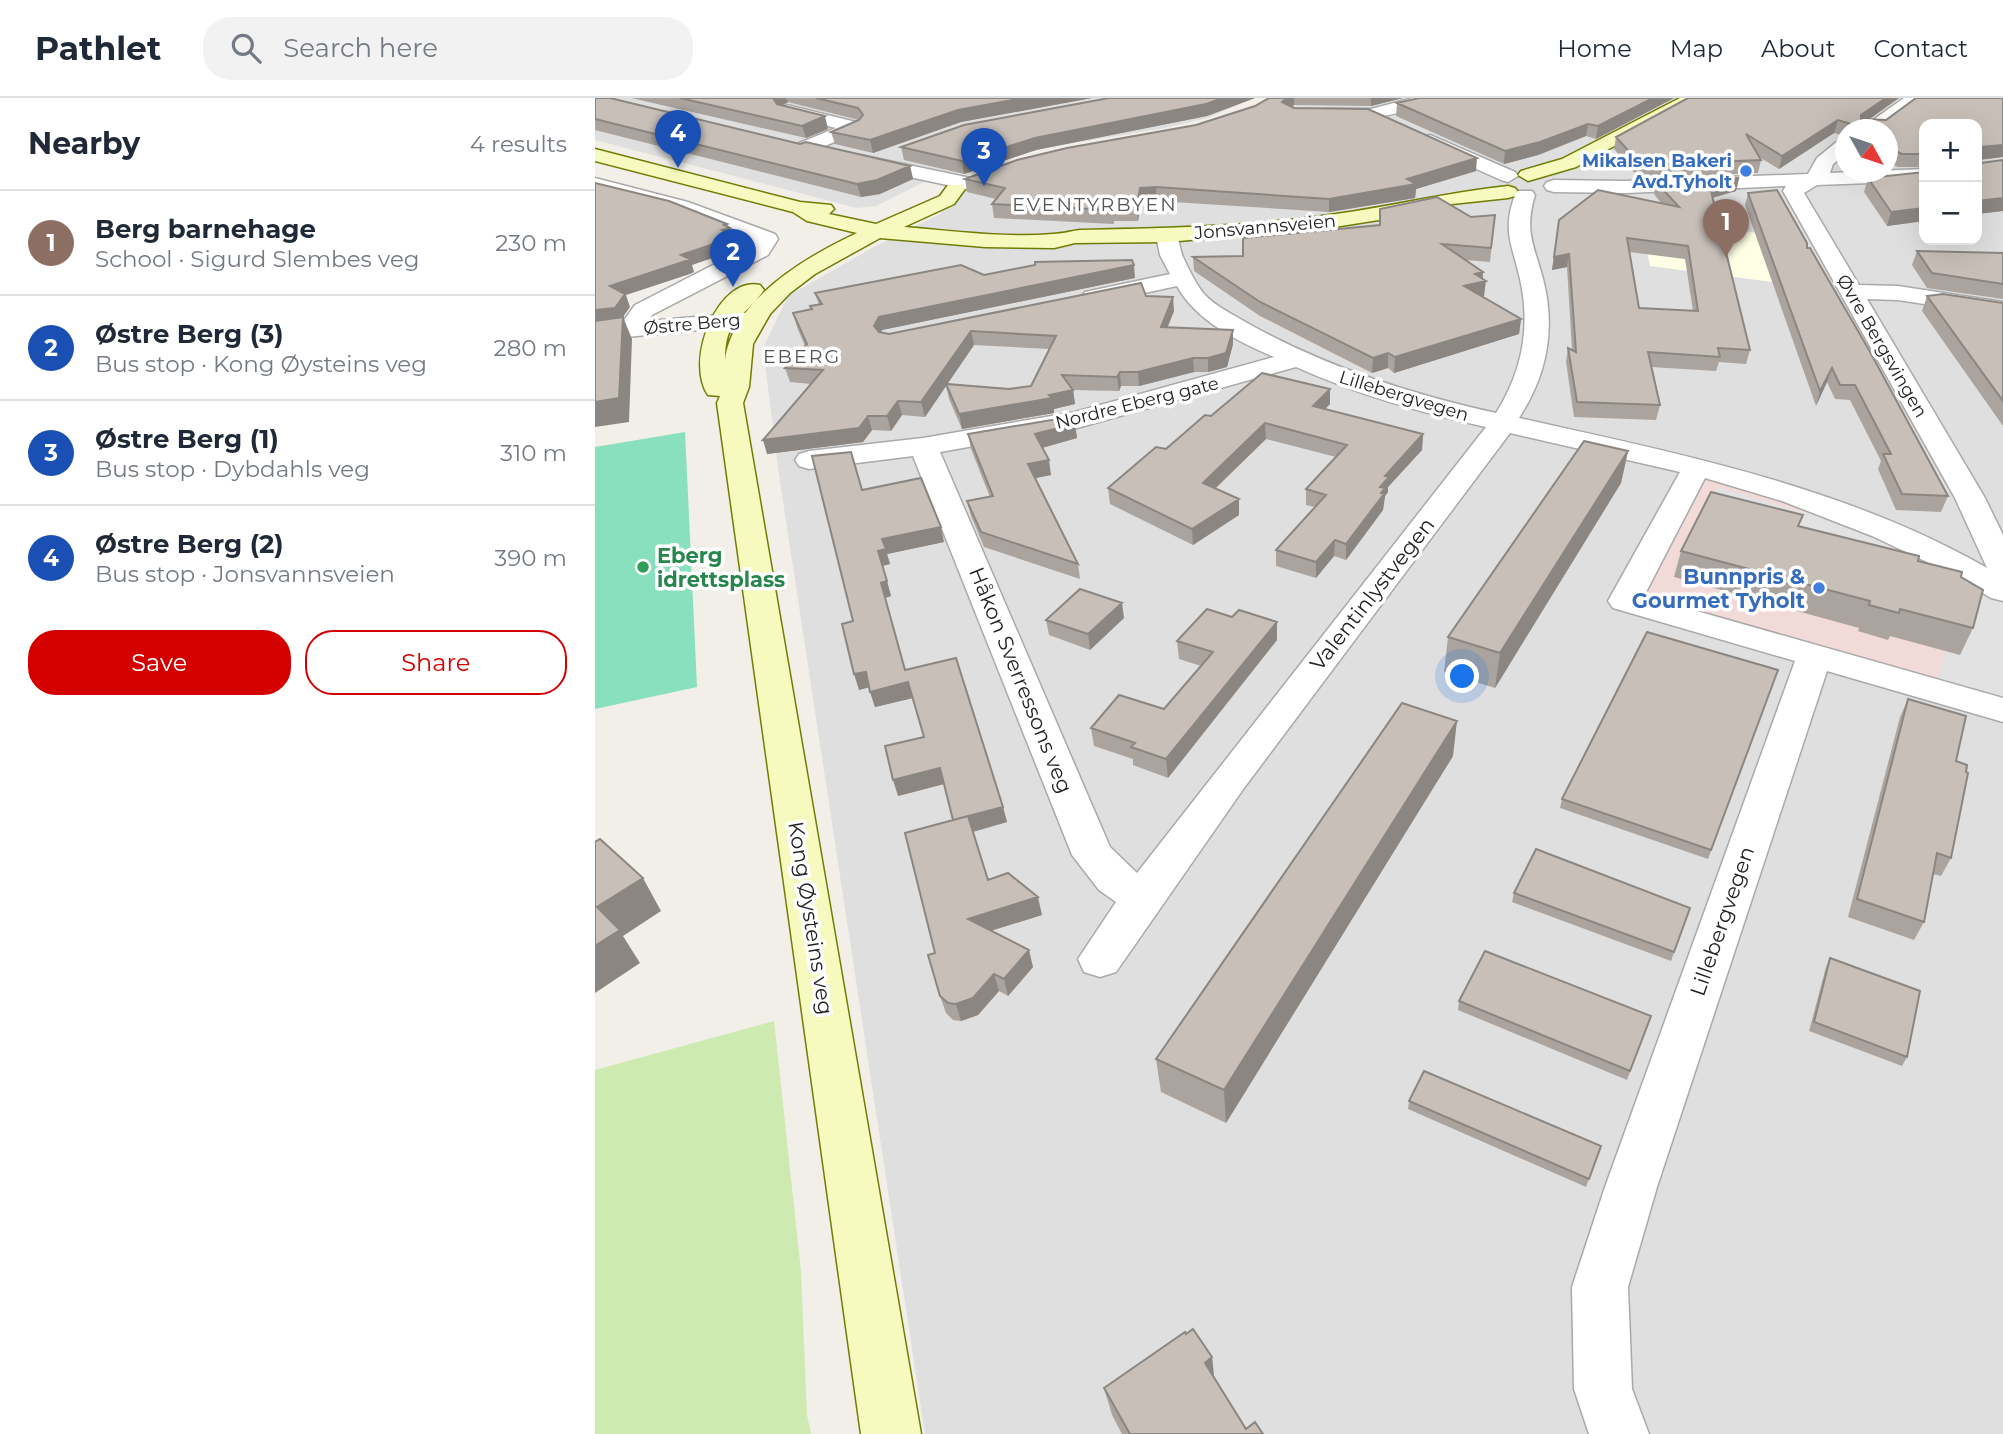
<!DOCTYPE html>
<meta charset="utf-8">
<style>
:root{--surface:#fff;--page:#f2f2f3;--text:#1f2937;--muted:#747a83;--line:#e0e1e3;--accent:#d40000}
body{margin:0;font-family:Montserrat,sans-serif;background:var(--page);color:var(--text)}
.controls{position:absolute;right:21px;top:21px;display:grid;overflow:hidden;border-radius:14px;box-shadow:0 7px 28px #0002}
.controls button{width:63px;height:63px;display:grid;place-items:center;padding:0;border:0;border-bottom:2px solid var(--line);background:var(--surface);color:var(--text);font:35px sans-serif}
.compass{position:absolute;left:1240px;top:21px;width:63px;height:63px;border-radius:50%;background:var(--surface);box-shadow:0 7px 28px #0002;rotate:130deg}
.you{position:absolute;left:868px;top:579px;width:24px;height:24px;margin:-18px;border:5px solid #fff;border-radius:50%;background:#1a73e8;box-shadow:0 0 0 10px #1a73e833}
.badge{display:grid;place-items:center;width:46px;height:46px;border-radius:50%;background:var(--accent);color:#fff;font-size:23px;font-weight:700}
.pin{position:absolute;translate:-50% -58px;filter:drop-shadow(0 2px 4px #0008)}
.pin::after{content:'';position:absolute;top:37px;width:24px;height:21px;background:inherit;clip-path:polygon(0 0,100% 0,50% 100%)}
.list{margin:0;padding:0;list-style:none}
h2{display:flex;justify-content:space-between;align-items:center;height:91px;margin:0;padding:0 28px;font-size:30px}
h2 small{font-size:23px;font-weight:400;color:var(--muted)}
.list li{display:grid;grid-template-columns:46px 1fr auto;gap:21px;align-items:center;box-sizing:border-box;height:105px;padding:0 28px;border-top:2px solid var(--line)}
.list b{display:block;font-size:26px;white-space:nowrap}
.list p{margin:0;font-size:23px;white-space:nowrap;color:var(--muted)}
.list em{font-size:23px;font-style:normal;color:var(--muted)}
.actions{display:flex;gap:14px;padding:21px 28px}
.actions a{flex:1;padding:16px 0;border:2px solid var(--accent);border-radius:28px;text-align:center;font-size:24px;color:var(--accent)}
.actions .main{background:var(--accent);color:#fff}
.icon{flex:none;width:38px;height:38px;fill:none;stroke:currentColor;stroke-width:2;stroke-linecap:round;stroke-linejoin:round}
.map{position:relative;flex:none;width:1408px;height:1336px;overflow:hidden}
header{display:flex;align-items:center;gap:42px;box-sizing:border-box;height:98px;padding:0 35px;background:var(--surface);border-bottom:2px solid var(--line)}
header strong{font-size:33px}
nav{display:flex;gap:38px;margin-inline-start:auto;font-size:24px}
.search{width:490px;height:63px;background:var(--page);display:flex;align-items:center;gap:18px;box-sizing:border-box;padding:0 24px;border-radius:28px;color:var(--muted);font-size:26px}
main{display:flex}
aside{flex:1;background:var(--surface)}
.map>svg:first-child{display:block}
</style>
<header>
<strong>Pathlet</strong>
<div class="search"><svg class="icon" aria-label="search" viewBox="0 0 24 24"><circle cx="10" cy="10" r="6"/><path d="M15 15l6 6"/></svg>Search here</div>
<nav><a>Home</a><a>Map</a><a>About</a><a>Contact</a></nav>
</header>
<main>
<aside>
<h2>Nearby<small>4 results</small></h2>
<ul class="list">
<li><span class="badge" style="background:#8d6e63">1</span><div><b>Berg barnehage</b><p>School · Sigurd Slembes veg</p></div><em>230 m</em></li>
<li><span class="badge" style="background:#1a4fb4">2</span><div><b>Østre Berg (3)</b><p>Bus stop · Kong Øysteins veg</p></div><em>280 m</em></li>
<li><span class="badge" style="background:#1a4fb4">3</span><div><b>Østre Berg (1)</b><p>Bus stop · Dybdahls veg</p></div><em>310 m</em></li>
<li><span class="badge" style="background:#1a4fb4">4</span><div><b>Østre Berg (2)</b><p>Bus stop · Jonsvannsveien</p></div><em>390 m</em></li>
</ul>
<div class="actions"><a class="main">Save</a><a>Share</a></div>
</aside>
<div class="map">
<svg width="1408" height="1336" viewBox="0 0 1408 1336">
<rect width="100%" height="100%" fill="#f2efe9"/>
<!-- residential -->
<path fill="#e0dfdf" fill-rule="evenodd" d="M0,0H658L613,20L570,30L449,50L361,76L348,75L281,108L262,110L0,42Z
M680,0H1408V1336H330L184,377L168,250L193,198L279,149L345,116L360,91L615,27ZM1329,26H1382V142H1329ZM1251,32H1293V74H1251Z"/>
<!-- commercial -->
<path fill="#f2dad9" d="M1102,369L1198,397L1408,493V612L1030,503Z"/>
<!-- education -->
<path fill="#ffffe5" d="M1047,130L1197,136L1224,190L1055,168Z"/>
<!-- grass -->
<path fill="#cdebb0" d="M179,923L206,1173L212,1317L216,1336H0V972Z"/>
<!-- pitch -->
<path fill="#88e0be" d="M90,334L102,589L0,611V349Z"/>
<!-- parking -->
<path fill="#e2e2e2" d="M1122,389L1239,423L1370,482L1408,505V605L1342,584L1366,491L1109,414Z"/>
<g fill="none" stroke-linecap="round" stroke-linejoin="round">
<defs>
<path id="street" d="M818,0H848L845,4C822,10 739,35 722,16L731,11H776Z
M1309,0H1329L1286,32H1264Z
M192,7L265,25L268,29L265,33L216,54H202L200,50L202,46L241,30L186,16L183,12Z
M835,37L920,74L923,78L913,84L906,82L828,47L826,43L828,39Z
M1251,41V56L1238,66L1235,75L1329,71V83L1222,87L1209,95L1264,187L1303,188L1408,204V218L1303,202L1272,201L1390,400L1408,437V503L1396,500L1349,472L1277,438L1187,403L1110,380L1049,498L1408,600V624L1232,573L1062,1089L1033,1189L1037,1291L1054,1336H994L979,1291L977,1189L1010,1089L1200,563L1018,510L1013,503L1085,374L915,335L649,690L521,874L505,879L489,874L483,861L521,804L504,792L477,757L318,358L214,371L204,368L200,362L204,356L214,353L328,340L480,314L679,259C644,244 601,223 582,188L498,206L490,204L486,199L490,194L575,176L565,157L561,138L564,133H580C585,141 584,150 588,159C593,170 601,186 609,196C621,209 639,217 654,226C731,269 815,296 901,315C927,274 936,229 925,181C917,146 907,133 920,97L923,93H937L940,97C929,133 939,147 948,181C961,231 952,277 924,320C1084,356 1249,388 1392,470L1360,400L1188,93L1191,88L1031,95L959,94L952,92L949,88L952,84L959,82L1031,83L1213,76L1222,60L1244,42ZM701,269C761,296 826,315 891,329L542,775L515,749L345,354L482,330Z
M265,57L371,79L378,81L381,85L378,89L371,91L258,67L255,63Z
M0,80L93,104L180,136L183,141L173,157L57,217L53,223L159,214L168,216L171,221L168,226L0,242V228L27,225L40,207L157,147L159,144L79,112L0,92Z"/>
<path id="secondary" d="M1085,0H1107L981,69L933,83L923,77L926,73L967,61Z
M0,51L205,104L236,107L239,111L234,116L281,126L345,98L353,87H367L370,91L359,106L309,129C358,133 409,140 458,136C467,136 476,133 485,132C568,130 651,129 734,117C795,109 853,94 913,88L920,90L923,94L920,98L913,100L857,106L809,118L733,130L572,144L480,145L459,150L390,149L285,140L220,176L195,195L175,216L158,246L154,289L148,305L326,1336H266L122,305L125,298L113,297C89,262 124,177 165,187L169,192C149,221 130,219 130,262C138,201 211,159 262,135L212,123L198,114L0,63Z"/>
</defs>
<!-- street casing -->
<use href="#street" stroke="#a9a9a9" stroke-width="3"/>
<!-- secondary casing -->
<use href="#secondary" stroke="#707d05" stroke-width="3"/>
<!-- street -->
<use href="#street" fill="#fff" fill-rule="evenodd"/>
<!-- secondary -->
<use href="#secondary" fill="#f7fabf" fill-rule="evenodd"/>
</g>
<!-- wall -->
<path fill="#aba49e" fill-rule="evenodd" d="M0,0L205,46L315,68L318,81L285,96L266,99L0,32Z
M36,0H497L366,24L278,55L240,46L236,34L264,22L193,4L187,8L233,31L211,40Z
M514,0H660L612,18L441,52L369,76L309,62L306,49Z
M674,0H808L776,8L699,7L697,9L881,73L821,91L820,100L734,114L562,103L546,104L543,123H519V126L399,120L397,106L401,101L372,94L370,81L601,27L660,8Z
M824,0H1079L1001,41L991,38L943,57L909,66L801,18L802,5Z
M1304,0L1274,21L1291,22L1408,0V59L1385,62V65L1408,62V113L1382,116V26H1329V69H1303L1292,64V32H1250V38L1239,35L1184,71L1164,59L1166,62L1163,75L1044,80L1019,51L1021,39Z
M1329,74V123L1292,128L1269,94L1273,80Z
M1144,80L1141,93L1118,100L1155,252L1151,266L1124,264L1121,273L1056,269L1065,307L1061,322L979,319L971,264L973,250L977,252L972,169L957,172L964,122L1066,105L1059,96L1061,84ZM1034,154L1090,161L1098,213L1044,210Z
M1153,95L1212,150L1353,398L1346,414L1301,412L1283,371L1286,363L1255,302L1240,301L1232,284L1221,308L1150,107Z
M785,111L876,119L900,117L895,164L871,162L888,174V181L889,198H887L926,221L924,236L799,275L793,270L777,275L665,218L599,173L598,159L648,158L784,127Z
M1322,153L1408,155V201L1332,190L1317,167Z
M389,177L540,180L287,232V234L294,236L551,198L579,213L572,230L638,232V246L632,269L613,274H599L544,288H526L524,293L478,292L480,306L459,311V315L367,331L354,301L351,288L330,319L307,317L296,333L277,332L268,344L172,356L216,286L195,284L190,270L210,248L202,229L198,215L216,212L215,208L224,207L220,195ZM379,247L454,251L436,288L414,291L352,286Z
M1332,198L1408,205V328L1327,213Z
M735,291V306L730,311L828,336L827,352L793,389V394L790,398L788,412L751,462L739,458L721,480L681,468V452L720,409L711,407V391L741,359L671,341L620,391L644,417L598,447L515,406L513,390L616,318Z
M480,326L482,340L447,350L456,377L440,380L483,466L485,481L389,449L376,418L372,403L395,399L376,351L373,336Z
M1033,353L1026,385L900,590L849,574L853,539Z
M267,392L349,444L292,456L295,466L287,468L296,498L290,500L310,572L408,709L412,724L378,734L393,782L447,817L396,833L438,869L413,898L404,893L383,917L366,923L358,922L351,915L345,898L340,855L358,722L349,686L303,698L329,639L318,600L280,609L274,589L264,592L258,523Z
M1204,428L1323,463L1366,479L1378,530L1365,557L1295,538L1293,542L1263,533L1264,530L1079,479L1086,453Z
M637,519L682,524V542L573,680L538,667V661L499,648L496,630L569,611L606,568L584,561L582,543Z
M529,520L495,552L454,537L451,522Z
M1183,572L1113,761L965,710L967,701Z
M1313,601L1361,663L1371,674L1356,760L1346,778L1338,776L1329,824L1319,842L1253,819L1305,619Z
M858,658L631,1025L566,994L561,961Z
M919,795L1095,810L1076,863L917,804Z
M1235,860L1312,959L1307,968L1214,933L1231,869Z
M864,903L1056,918L1032,982L863,912Z
M814,1003L1006,1048L991,1089L813,1011Z
M617,1259L619,1280L651,1331L668,1336H527L517,1317L509,1290Z"/>
<!-- shaded-wall -->
<path fill="#8b8681" d="M177,0H191L193,4L180,11Z
M429,0H497L366,24L278,55L275,42L363,12Z
M628,0H660L612,18L441,52L369,76L367,63L440,40Z
M692,0H699V7L688,16L687,4Z
M776,0H808L776,8Z
M1058,0H1079L1001,41L1003,28Z
M1291,0H1304L1262,30L1266,17Z
M230,18L233,31L211,40L207,28Z
M1243,22L1239,35L1184,71L1187,58Z
M993,26L991,38L943,57L909,66L910,53Z
M1408,47V59L1382,62L1385,49Z
M882,60L881,73L821,91L820,100L734,114V101L812,81Z
M315,68L318,81L285,96L266,99L262,86Z
M1144,80L1141,93L1112,101L1115,89Z
M561,89L562,103L546,104L543,123L542,109L545,90Z
M1408,100V113L1382,116V103Z
M1329,110V123L1292,128L1296,114Z
M132,126L134,130H135L138,139H140L144,151L97,167L99,174L95,176L31,197L35,209L28,219L37,241L34,324L0,329V212L15,188L86,157L127,132L129,127Z
M974,156L972,169L957,172L959,159Z
M539,167L540,180L287,232L283,241L279,228L284,219Z
M888,174L887,184L891,183L889,198L868,203L869,188L880,176Z
M578,199L579,213L567,243L566,229Z
M926,221L924,236L799,275L800,259Z
M638,232V246L632,269L613,274V260Z
M376,233L379,247L330,319L326,304Z
M793,255V270L777,275L778,260Z
M598,260L599,274L544,288L543,274Z
M1237,270L1232,284L1221,308L1225,293Z
M525,274L526,288L524,293L522,279Z
M735,291V306L718,323V308Z
M478,292L480,306L459,311V315L367,331L364,316Z
M303,303L307,317L296,333L292,318Z
M273,318L277,332L268,344L172,356L168,342Z
M670,325L671,341L609,401L608,385Z
M480,326L482,340L443,351L440,336Z
M828,336L827,352L793,389V394L790,398L788,412L751,462V446L785,389L790,378Z
M1033,353L1026,385L900,590L905,555Z
M454,362L456,377L436,381L433,366Z
M644,401V417L598,447L597,431Z
M346,429L349,444L292,456L295,466L287,468L283,453L287,441Z
M740,442L739,458L721,480V464Z
M292,483L296,498L290,500L286,485Z
M527,505L529,520L495,552L493,536Z
M682,524V542L573,680L571,661Z
M271,574L275,589L264,592L259,576Z
M313,584L318,600L280,609L275,594Z
M862,623L858,658L631,1025L629,992Z
M345,670L349,686L303,698L298,682Z
M408,709L412,724L363,738L359,723Z
M48,780L66,813L28,838L45,865L0,895V848L2,809Z
M443,799L447,817L378,838L373,821Z
M434,852L438,869L413,898L409,881Z
M399,876L404,893L383,917L366,923L361,906Z
M617,1259L620,1287L610,1265Z"/>
<!-- building -->
<path fill="#c7bfb8" stroke="#8b8681" stroke-width="2" fill-rule="evenodd" d="M0,0H15L205,46L211,44L315,68L282,82L262,86L0,21Z
M85,0H178L182,6L230,18L207,28Z
M221,0H429L363,12L275,42L236,34L264,22L268,17L263,10Z
M514,0H628L611,6L440,40L367,63L306,49L369,27Z
M674,0H692L687,4L699,10L773,11L882,60L812,81L821,86L734,101L561,89L545,90L542,109L517,110L518,112L397,106L410,90L370,81L422,62L472,50L601,27L660,8Z
M824,0H1058L1003,28L993,26L945,44L910,53L802,5Z
M1093,0H1291L1266,17V21L1291,22L1321,0H1408V47L1385,49V65L1408,62V100L1382,103V26H1329V56H1307L1292,49V32H1260L1257,30L1256,26L1243,22L1187,58L1151,36L1166,62L1046,67L1021,39Z
M1329,74V110L1296,114L1273,80Z
M1144,80L1115,89L1155,252L1123,250L1125,259L1053,254L1065,307L982,304L973,250L981,254L974,156L959,159L964,122L1003,92L1084,109L1061,84ZM1032,140L1093,148L1103,213L1044,210Z
M0,85L74,103L132,126L129,127L135,130L127,132L140,139L86,157L95,161L91,163L15,188L30,196L20,210L0,212Z
M1182,92L1212,145V150H1215L1274,252L1353,398L1307,396L1288,356H1296L1260,287H1245L1237,270L1225,293L1153,95Z
M842,99L876,119L900,117L896,150L847,146L888,174L880,176L891,183L869,188L926,221L800,259L793,255L778,260L665,204L598,159L648,158V140L785,127V111Z
M1322,153L1408,155V186L1337,175Z
M537,162L539,167L284,219L279,228L284,234L294,236L546,185L551,198L578,199L566,229L638,232L631,255L613,260H598L543,274H525L522,279L467,277L478,292L454,297L457,300L364,316L351,286L414,291L436,288L461,238L376,233L326,304L303,303L292,318H273L264,330L168,342L228,272L190,270L212,246L198,215L217,211L215,208L227,206L220,195L366,167L389,177L440,167V164Z
M1348,196L1408,205V303L1332,198Z
M28,219L24,300L0,304V223Z
M667,275L735,291L718,308L828,336L790,378L794,379L785,389L790,390L786,395L789,396L751,446L740,442L721,464L681,452L731,397L711,391L752,347L670,325L608,385L644,401L597,431L513,390L561,349L571,351L610,317L616,318Z
M474,319L480,326L440,336L454,362L433,366L483,466L386,434L372,403L398,398L373,336Z
M989,343L1033,353L905,555L853,539Z
M256,354L267,392L326,380L346,429L287,441L291,451L283,453L292,483L286,485L310,572L361,560L408,709L358,722L345,670L298,682L290,648L329,639L313,584L275,594L271,574L259,576L247,526L258,523L217,358Z
M1116,394L1208,417L1203,428L1324,458L1323,463L1367,474L1366,479L1388,492L1378,530L1305,511L1304,515L1274,507L1275,503L1086,453Z
M485,491L527,505L493,536L451,522Z
M612,511L637,519L644,512L682,524L571,661L536,649L540,645L496,630L524,597L569,611L618,554L582,543Z
M1052,534L1183,572L1116,752L967,701Z
M1313,601L1371,618L1361,663L1372,667L1371,674L1373,675L1356,760L1342,755L1329,824L1262,801Z
M807,605L862,623L629,992L561,961Z
M373,718L393,782L413,775L443,799L373,821L434,852L409,881L399,876L378,900L361,906L353,905L345,898L333,857L340,855L310,735Z
M5,741L48,780L2,809L25,832L0,848V744Z
M941,751L1095,810L1079,854L919,795Z
M890,853L1056,918L1035,973L864,903Z
M1235,860L1325,893L1312,959L1219,924Z
M829,973L1006,1048L994,1081L814,1003Z
M598,1231L617,1259L610,1265L651,1331L660,1324L668,1336H535L509,1290L590,1234L591,1236Z"/>
<!-- markers -->
<g fill="#3f7fe0" stroke="#fff" stroke-width="2.5">
<circle cx="1151" cy="73" r="7"/>
<circle cx="1224" cy="490" r="7"/>
</g>
<circle fill="#2e9e5b" stroke="#fff" stroke-width="2.5" cx="48" cy="469" r="7"/>
<g text-anchor="middle" dominant-baseline="central" stroke-width="7" stroke-linejoin="round" paint-order="stroke">
<!-- far-shop labels -->
<g font-size="18" font-weight="bold" fill="#366cbe" stroke="#fff" text-anchor="end">
<text x="1137" y="63">Mikalsen Bakeri<tspan x="1137" dy="21">Avd.Tyholt</tspan></text>
</g>
<!-- far-street labels -->
<g font-size="18" fill="#222" stroke="#fff">
<text transform="translate(670 129) rotate(-5)">Jonsvannsveien</text>
<text transform="translate(97 226) rotate(-5)">Østre Berg</text>
<text transform="translate(1287 248) rotate(60)">Øvre Bergsvingen</text>
<text transform="translate(809 298) rotate(17)">Lillebergvegen</text>
<text transform="translate(542 305) rotate(-14)">Nordre Eberg gate</text>
</g>
<!-- far-neighbourhood labels -->
<g font-size="19" letter-spacing="2" fill="#555" stroke="#fff">
<text x="500" y="106">EVENTYRBYEN</text>
<text x="207" y="258">EBERG</text>
</g>
<!-- leisure labels -->
<g font-size="21" font-weight="bold" fill="#27864d" stroke="#fff" text-anchor="start">
<text x="62" y="457">Eberg<tspan x="62" dy="24">idrettsplass</tspan></text>
</g>
<!-- shop labels -->
<g font-size="21" font-weight="bold" fill="#366cbe" stroke="#fff" text-anchor="end">
<text x="1210" y="478">Bunnpris &amp;<tspan x="1210" dy="24">Gourmet Tyholt</tspan></text>
</g>
<!-- street labels -->
<g font-size="21" fill="#222" stroke="#fff">
<text transform="translate(777 496) rotate(-52)">Valentinlystvegen</text>
<text transform="translate(426 582) rotate(68)">Håkon Sverressons veg</text>
<text transform="translate(216 820) rotate(81)">Kong Øysteins veg</text>
<text transform="translate(1127 823) rotate(-71)">Lillebergvegen</text>
</g>
</g>
</svg>
<div class="controls">
<button>+</button>
<button>−</button>
</div>
<svg class="compass" viewBox="-18 -18 36 36"><path d="M0-13l5 13h-10z" fill="#e53935"/><path d="M0 13l5-13h-10z" fill="#747a83"/></svg>
<div class="you"></div>
<div class="pin badge" style="left:1131px;top:159px;background:#8d6e63">1</div>
<div class="pin badge" style="left:138px;top:189px;background:#1a4fb4">2</div>
<div class="pin badge" style="left:389px;top:88px;background:#1a4fb4">3</div>
<div class="pin badge" style="left:83px;top:70px;background:#1a4fb4">4</div>
</div>
</main>
